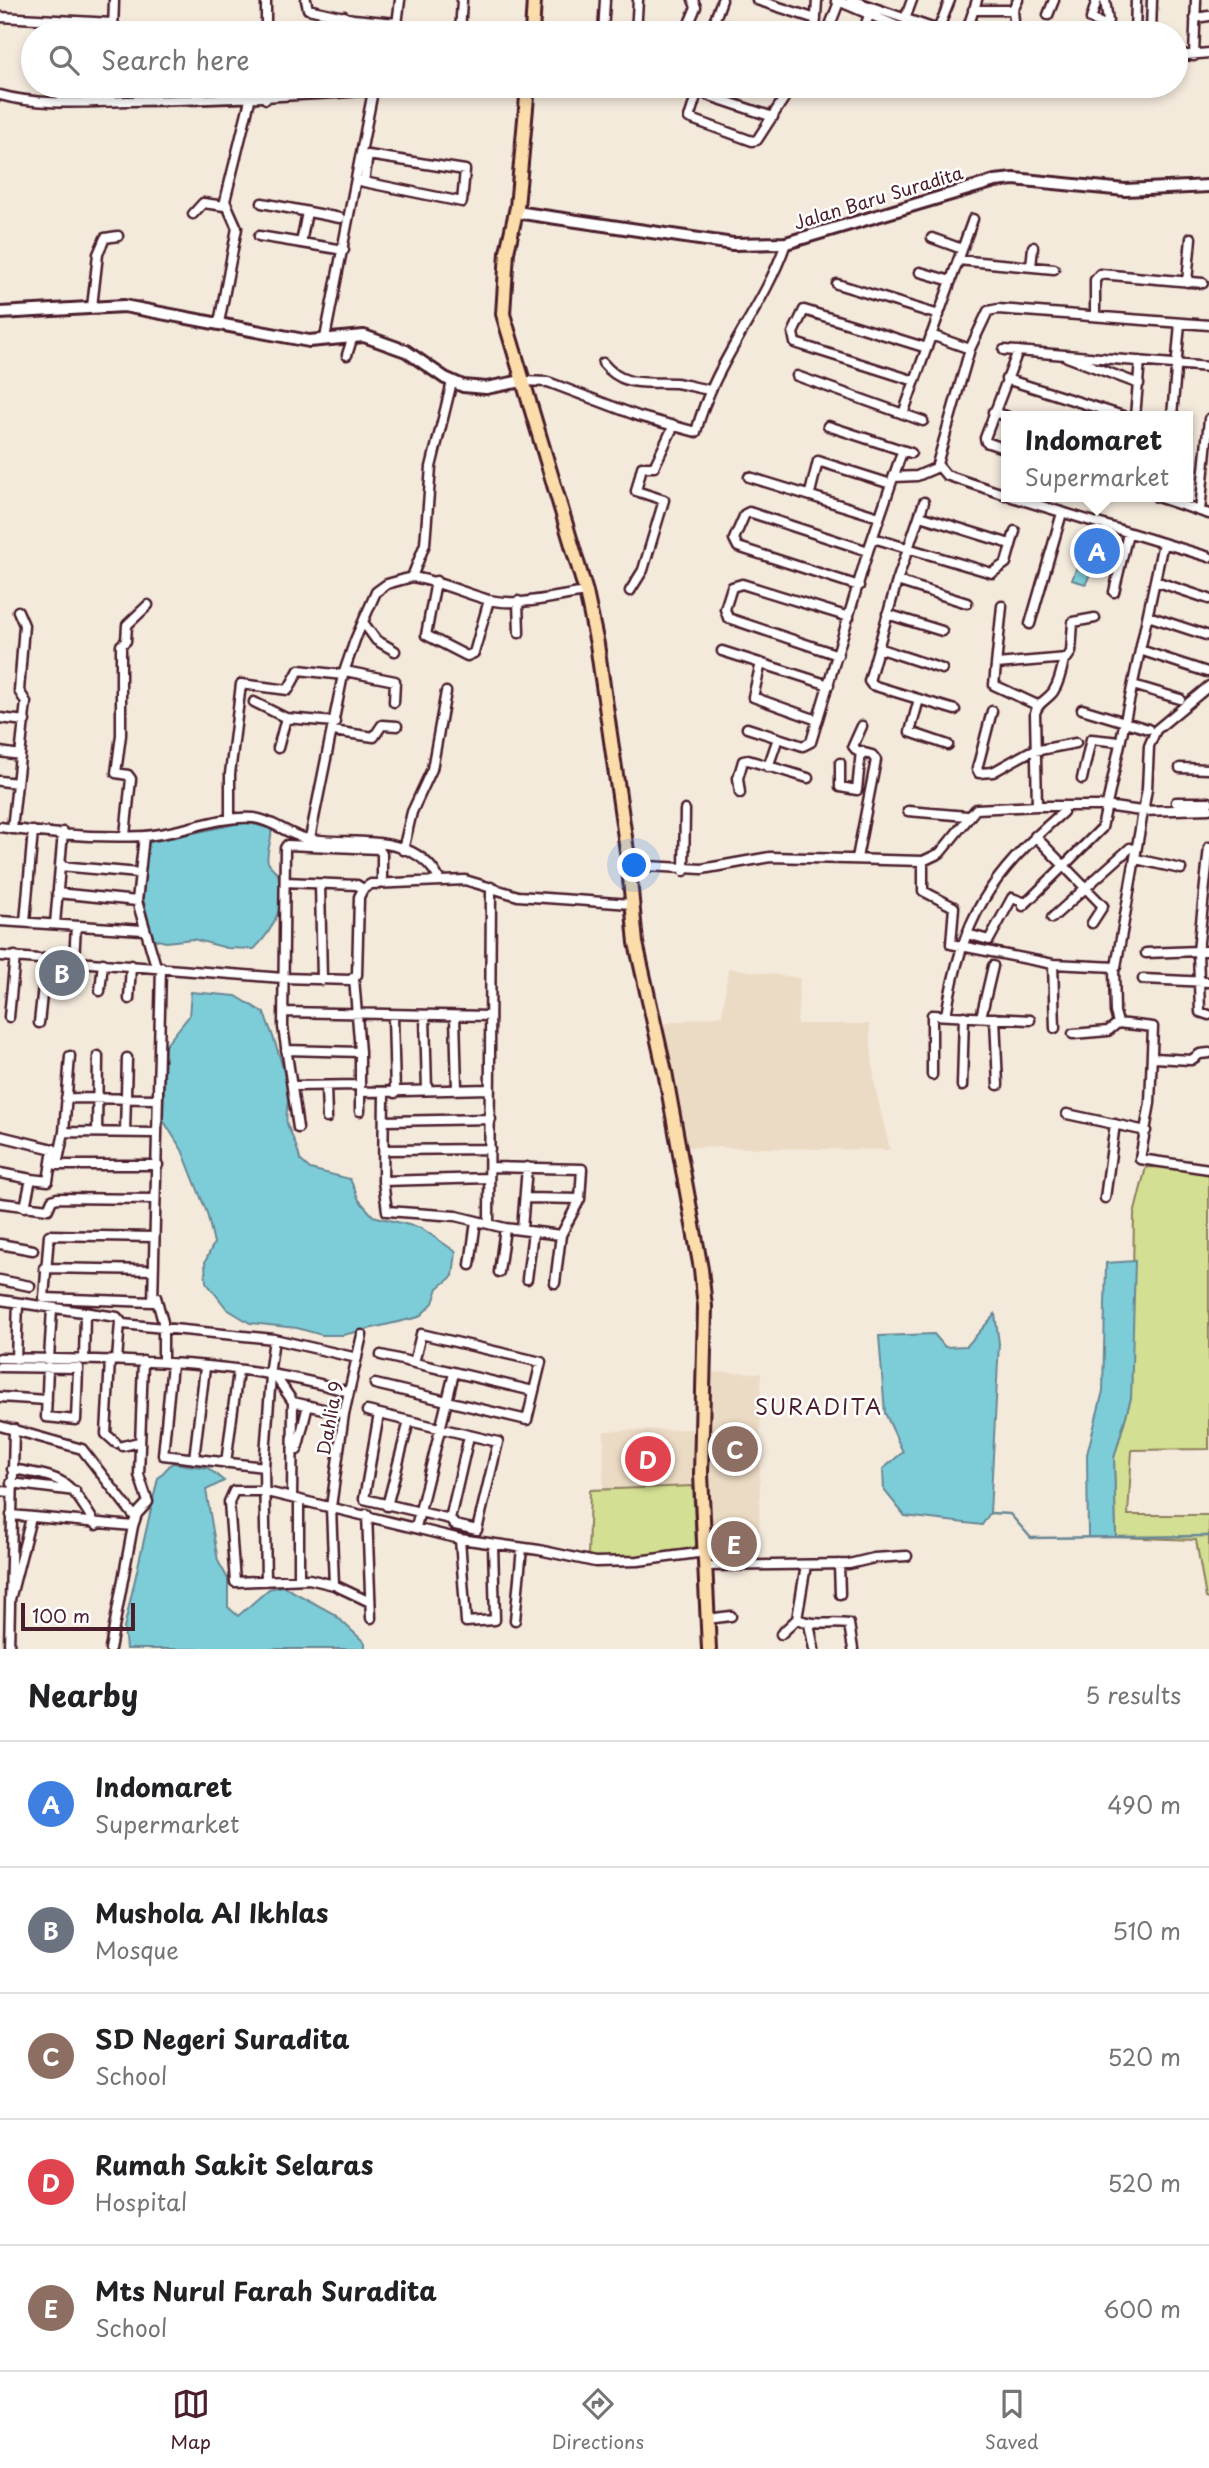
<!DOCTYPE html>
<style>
:root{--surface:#fff;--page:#f2f2f2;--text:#202124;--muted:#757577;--line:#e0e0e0;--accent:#4a1f2b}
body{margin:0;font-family:"Playpen Sans",sans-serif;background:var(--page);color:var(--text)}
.scale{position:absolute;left:21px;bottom:18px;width:114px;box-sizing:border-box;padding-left:7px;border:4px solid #4a1f2b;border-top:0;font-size:19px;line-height:24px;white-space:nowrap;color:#4a1f2b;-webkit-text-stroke:5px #fff;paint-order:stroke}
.you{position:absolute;left:635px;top:866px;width:24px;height:24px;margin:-18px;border:5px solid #fff;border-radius:50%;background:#1a73e8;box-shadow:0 0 0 10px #1a73e833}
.badge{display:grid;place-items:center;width:46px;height:46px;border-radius:50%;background:var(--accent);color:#fff;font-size:23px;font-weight:700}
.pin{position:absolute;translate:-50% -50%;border:4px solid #fff;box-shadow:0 2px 7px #0006}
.popup{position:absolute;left:1001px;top:411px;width:192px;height:91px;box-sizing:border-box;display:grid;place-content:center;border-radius:0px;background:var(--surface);filter:drop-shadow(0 2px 5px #0005);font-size:23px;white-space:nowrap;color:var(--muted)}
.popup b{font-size:26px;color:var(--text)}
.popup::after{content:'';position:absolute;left:50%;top:100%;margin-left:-14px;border:14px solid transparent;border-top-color:var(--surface)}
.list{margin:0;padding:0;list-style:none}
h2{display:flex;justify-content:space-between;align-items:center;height:91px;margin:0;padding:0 28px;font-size:30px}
h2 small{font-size:23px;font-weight:400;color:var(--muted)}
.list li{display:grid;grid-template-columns:46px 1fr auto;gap:21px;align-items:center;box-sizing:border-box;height:126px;padding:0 28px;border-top:2px solid var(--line)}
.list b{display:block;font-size:26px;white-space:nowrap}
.list p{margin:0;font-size:23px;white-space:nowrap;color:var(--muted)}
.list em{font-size:23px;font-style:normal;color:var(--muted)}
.icon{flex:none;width:38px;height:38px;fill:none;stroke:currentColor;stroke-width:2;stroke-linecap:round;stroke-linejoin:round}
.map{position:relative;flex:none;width:1209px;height:1649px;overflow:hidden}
.search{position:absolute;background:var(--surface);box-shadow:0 4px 10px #0003;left:21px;right:21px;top:21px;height:77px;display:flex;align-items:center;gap:18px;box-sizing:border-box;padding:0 24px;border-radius:38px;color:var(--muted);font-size:26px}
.sheet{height:721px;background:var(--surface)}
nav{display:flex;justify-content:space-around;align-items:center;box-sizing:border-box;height:98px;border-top:2px solid var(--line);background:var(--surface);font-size:19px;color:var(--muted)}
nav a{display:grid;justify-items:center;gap:4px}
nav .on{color:var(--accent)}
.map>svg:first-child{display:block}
</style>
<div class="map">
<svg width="1209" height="1649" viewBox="0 0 1209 1649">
<rect width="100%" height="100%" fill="#f4eadc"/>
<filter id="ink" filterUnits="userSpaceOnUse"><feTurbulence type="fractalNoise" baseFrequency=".0143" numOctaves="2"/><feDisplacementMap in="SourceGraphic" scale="14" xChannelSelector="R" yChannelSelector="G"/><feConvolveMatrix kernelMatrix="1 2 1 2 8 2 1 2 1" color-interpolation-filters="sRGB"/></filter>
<g filter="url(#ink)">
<!-- built -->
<path fill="#ecdbc4" d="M728,968L800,978L797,1024H869L875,1086L890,1150L685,1147L659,1024L722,1015Z
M711,1372L761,1373L759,1563L708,1562Z
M693,1429V1486L603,1489L604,1431Z"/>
<!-- green -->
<path fill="#d3df92" stroke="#8e7f5e" stroke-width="2" d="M1146,1167L1209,1168V1449L1132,1450L1128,1515H1209V1599L1206,1598L1196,1540L1116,1537L1114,1458L1131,1398L1134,1215Z
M693,1486L696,1545L693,1549C658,1555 623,1562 588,1557L590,1490Z"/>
<!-- water -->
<path fill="#7dcdd9" stroke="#698793" stroke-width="2" d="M1082,561L1086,568L1092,565L1096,572L1089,576L1086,584L1072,580L1078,564L1075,562Z
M245,822L271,829C273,840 265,852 268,862C270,867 276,870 278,875C288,902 273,931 254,949L227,948L193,939L166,942L153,939L143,898L147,843Z
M191,992L236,996L264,1013C273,1035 287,1074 288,1097C288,1106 285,1116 287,1124C292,1137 298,1147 300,1160L310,1169L350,1179L359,1200L373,1216L421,1228L456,1252L453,1276L438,1288L433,1303L419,1317L343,1335H322L297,1328L250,1323L227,1309L206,1282L205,1262L214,1243L207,1213L182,1150L163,1120L165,1046L189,1016Z
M1135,1261L1131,1398L1114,1458L1116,1537H1088L1087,1454L1103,1391L1106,1263Z
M995,1314L999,1343L990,1513L982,1525L905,1516L884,1490L883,1469L903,1452L885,1413L879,1336L934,1334L945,1347L967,1346Z
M172,1463L208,1468L224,1481L206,1490L218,1561L228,1579V1607L238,1616L269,1589L283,1586L334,1614L365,1643V1649H126L124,1628L158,1478Z"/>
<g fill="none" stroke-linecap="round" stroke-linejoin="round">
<!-- stream -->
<path stroke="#698793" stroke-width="2.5" d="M990,1513L1010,1514L1031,1538L1209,1536"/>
<defs>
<path id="street" d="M266,0V33
M306,0L308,9L353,19L397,23
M757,0L816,19
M836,0L897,26L896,33
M851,0L938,30L950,0
M1097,0L1091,19L1105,25L1108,21L1105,0
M973,10H1013
M1048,15L1054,0
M0,17L113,23
M1195,18L1209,16
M905,19L912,0
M715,22L744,33
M113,33L114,0
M342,33L344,16
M396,33L400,0
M460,33L462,0
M603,33L605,0
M636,33L638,0
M642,33H685
M685,33L696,7L693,0
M710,33L722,0
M815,33L817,0
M827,33L839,2
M863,33L869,15
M966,33L977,0
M1015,33L1013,10L1018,0
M1135,33L1136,0
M1151,33L1152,0
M1176,56L1209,53
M1194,56L1196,0
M196,86V100
M266,86V99
M699,86L707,95L773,117
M699,87L689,118L752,141L757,140L792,86
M0,95C39,106 87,102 128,101C230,100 331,94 433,86
M110,101V86
M357,180L364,182L462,202L465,170L368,155L364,182
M262,203L340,218
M193,214L203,203L225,206
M259,236L344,250
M932,238L962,249
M301,243L307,212
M958,260L1054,269
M1031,267L1033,247
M920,272L951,281
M1187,282L1191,238
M837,284L939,315
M92,307L98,254L105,238L118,236
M1095,316V280L1100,274L1203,283
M219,323L237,228L225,201L250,100
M931,335L970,349
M325,338L374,86
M1004,350L1209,367
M347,355L353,336
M1067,357L1139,384
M603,363C624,389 647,381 676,383C687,385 699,388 710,390
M797,376L923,421
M1006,379L1123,416
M522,381L548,382L638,416L696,432C714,362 763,310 786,243
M915,381L795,343L793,333L804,310L927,348
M993,412L1006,416
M903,414L973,219
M1135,416L1140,361
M1172,416L1180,323
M828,426L911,453
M1006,449L986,442L985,438L1018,351
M749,477L879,517
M894,477L917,476L938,467
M810,493L818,461L891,484
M1006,495L946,475L937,464L970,349L988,311L998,309L1209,325
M1012,497L1209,557
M1157,497L1209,514
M924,502L897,581L869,681L872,685L955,710
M1200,511L1209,419
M920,516L1010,544
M873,538L992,573L1006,563L1015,531
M412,577C439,581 463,593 489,600C519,607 556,596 586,592
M436,581L426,635L467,656L474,653L489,600
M897,581L967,603
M1155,581L1209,599
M859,586L738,547L734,539L745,514L749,512L868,551
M630,591L643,570L664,500L636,491L642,467H654L674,425
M1114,592L1128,533
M518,601L519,633
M1002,606L994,685L1037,705
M887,614L942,631
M1148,616L1209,636
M363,622L376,640L395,651
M1030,624L1062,513
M878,648L942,669
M1140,650L1207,672
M722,651L829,685
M838,655L728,618L725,609L732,587L742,584L849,617
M761,663L753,697L817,720
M997,664L1067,658L1071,652L1073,622L1095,618
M345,671L395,681L394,702
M1133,685L1180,699
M919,699L910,732L948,745
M254,702L286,718L335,722
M1082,709L1148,729
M992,711L977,769L979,773L993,772L1029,752L1076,743
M0,718L25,721
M747,728L803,746L811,742L868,551L902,452
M333,731L374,737L382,725L397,726
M278,748L286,718
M0,752L20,755
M840,763V787L857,790L861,751
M768,767L778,738
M1180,768L1209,769
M1082,779L1091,739L1120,742
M0,781L17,783
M740,793L738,778L743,761L748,760L808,778
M1176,802H1209
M1037,806L1035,713C1039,701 1046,701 1053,692C1059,683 1062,670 1064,659
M908,811L967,816
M230,818V774L241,684L288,690L299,670L343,675
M0,827C46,834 98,838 144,836C181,834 217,815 254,818C272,820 287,834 304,838C349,847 413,829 439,879
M12,829L26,702L19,691L24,625L18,611
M125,835L131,779L128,775L116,773L121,735V645L126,641L127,625L148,605
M144,836L137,901L156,966
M1035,836L1103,906L1092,923
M310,838L343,675L355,640L376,592L387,584L412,577L425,544L431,467L452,382
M1209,847L1198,951H1209
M403,850L412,812L432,769L446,692
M857,858L876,760L872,755L857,751L853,746L862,726
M1136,859L1181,869
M923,861V891L954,907L951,944L1053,964L1116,967L1147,789L1149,746L1156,730L1209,686
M628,865L702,869L770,857L923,861L940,853L976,809L1037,806H1106L1141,811L1209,809
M60,866L139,873
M684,871L685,810
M285,882L357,885L363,889
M320,884L322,980
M57,893L137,901
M1023,906L1102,828L1163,543
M1052,918L1130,848
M0,921L143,930
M25,922L33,831
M55,924L63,832
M967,934L989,940L1012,898L1026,903
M1146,953L1198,951L1200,1012L1209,1015
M0,956L283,978L350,980L357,975L359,897L363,889L371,884L465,880L518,896L631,904
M74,960L76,926
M1053,964L1055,1028
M1114,968L1115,1012L1118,1023L1153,1027L1150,1103L1140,1159L1209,1169
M354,978L360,1052V1111
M1143,979L1209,982
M100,991L103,963
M129,999L131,965
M284,1012L490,1016
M946,1015C963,917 988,877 1063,812
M393,1016L395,1093
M425,1016L427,1090
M455,1016L457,1089
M9,1017L15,956
M981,1017L993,966
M995,1018L998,1085
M39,1023L46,958
M1073,1034L1108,1031L1118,1023
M286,1050L360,1052
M70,1056L64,1132L57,1165H158
M1154,1058L1191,1060L1200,1054L1209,1053
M932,1075V1015L1030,1020
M294,1086L360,1085
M326,1086L327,1118
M962,1086L964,1016
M360,1092L489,1089
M384,1093L383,1181L387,1211L456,1216L505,1228L561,1235L555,1283
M66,1098L158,1099
M1067,1114L1146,1131
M385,1121L491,1119
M298,1128L283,1027L285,848L287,845L379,849L382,854V882
M64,1132L157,1133
M97,1132L98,1056
M125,1132L127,1058
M0,1136L53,1149L48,1181L31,1179
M384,1150L490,1149
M490,1167L582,1169L580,1199L526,1198
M0,1173L31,1179L25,1207
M383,1181L489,1178
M1105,1198L1115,1124
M0,1203L48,1209L52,1200L57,1198L155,1199
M489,1222L491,887
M522,1229L527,1167
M561,1235L580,1199
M153,1237L49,1235L44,1298L153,1302L161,967
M0,1244L33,1250
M470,1265L476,1221
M44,1268L153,1270
M499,1272L505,1228
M527,1279L533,1232
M0,1280L30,1286
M156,1297L163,1322V1362
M0,1300L117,1317L123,1324L274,1339L357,1358
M381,1355L533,1391
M0,1358C112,1360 241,1359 349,1392
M16,1359L18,1303
M49,1359L52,1309
M84,1360L85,1314
M110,1360L106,1434L116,1443
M117,1360L120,1322
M172,1364L163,1455L264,1467
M0,1367L78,1368L76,1420L46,1417L48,1367
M269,1375L274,1339
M276,1377L293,1402L344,1414
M375,1384L527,1420L541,1362L421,1334L414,1363
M0,1397L47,1400
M367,1411L498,1442L477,1530L455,1525L450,1519L364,1499L379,1414
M0,1426L82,1449L135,1517
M123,1446L139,1442
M297,1450L308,1405
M194,1459L205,1368
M226,1463L238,1371
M12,1469C66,1478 67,1478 96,1525
M11,1483L75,1491
M0,1491L11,1492
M292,1498L293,1402
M299,1500V1577
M387,1506L409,1421
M367,1514L371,1618
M11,1515L133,1526
M450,1519L469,1436
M416,1527L454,1373
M460,1539L466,1622L495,1620L493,1544
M839,1564L840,1594
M806,1565L797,1619C813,1626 832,1622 849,1624L853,1649
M705,1566L849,1564L874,1558L907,1556
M266,1581L264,1467L271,1376
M334,1585L331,1507L344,1414L362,1335
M11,1596L31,1518
M370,1602L334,1585L309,1579L235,1582L229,1502L234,1491H263L460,1539L539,1550L595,1562L638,1561L705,1552
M707,1619L731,1616
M515,1620L522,1548
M809,1624L814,1649
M781,1634L797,1619
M9,1649L14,1429
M110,1649L133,1526L137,1514L148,1502L139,1475L143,1361"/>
<path id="secondary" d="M516,212L733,244L786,243L995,181L1014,179L1125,190L1209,186
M0,313L124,306L309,341L364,336L406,351L445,378L463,386L486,388L522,381"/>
<path id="primary" d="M532,33L534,0
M528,86L517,207L507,252L503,314L586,592L597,644L628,858L636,943L665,1072L701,1269L705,1307L701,1474L709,1649"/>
</defs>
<!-- street casing -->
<use href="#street" stroke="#4a1f2b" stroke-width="13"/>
<!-- secondary casing -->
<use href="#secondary" stroke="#4a1f2b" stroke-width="16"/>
<!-- primary casing -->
<use href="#primary" stroke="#4a1f2b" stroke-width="18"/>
<!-- street -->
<use href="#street" stroke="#fff" stroke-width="8"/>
<!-- secondary -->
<use href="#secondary" stroke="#fff" stroke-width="10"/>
<!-- primary -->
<use href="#primary" stroke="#fbdcab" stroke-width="12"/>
</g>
</g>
<g text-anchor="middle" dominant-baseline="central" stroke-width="5" stroke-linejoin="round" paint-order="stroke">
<!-- street labels -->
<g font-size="18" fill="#4a1f2b" stroke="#fff">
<text transform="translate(878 197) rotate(-17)">Jalan Baru Suradita</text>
<text transform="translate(329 1418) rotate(-80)">Dahlia 9</text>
</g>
<!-- quarter labels -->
<g font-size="21" letter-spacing="2" fill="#4a1f2b" stroke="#fff">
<text x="819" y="1406">SURADITA</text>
</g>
</g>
</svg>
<div class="scale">100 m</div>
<div class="you"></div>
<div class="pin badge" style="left:1097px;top:551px;background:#3f7fe0">A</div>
<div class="popup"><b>Indomaret</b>Supermarket</div>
<div class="pin badge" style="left:62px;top:973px;background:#6b7280">B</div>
<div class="pin badge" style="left:735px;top:1449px;background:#8d6e63">C</div>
<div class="pin badge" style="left:648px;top:1459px;background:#e0444e">D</div>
<div class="pin badge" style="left:734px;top:1544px;background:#8d6e63">E</div>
<div class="search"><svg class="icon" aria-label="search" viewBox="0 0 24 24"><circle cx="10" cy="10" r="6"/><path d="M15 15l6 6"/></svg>Search here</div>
</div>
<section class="sheet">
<h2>Nearby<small>5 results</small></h2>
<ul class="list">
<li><span class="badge" style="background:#3f7fe0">A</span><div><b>Indomaret</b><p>Supermarket</p></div><em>490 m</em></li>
<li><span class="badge" style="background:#6b7280">B</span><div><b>Mushola Al Ikhlas</b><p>Mosque</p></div><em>510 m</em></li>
<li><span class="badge" style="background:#8d6e63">C</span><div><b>SD Negeri Suradita</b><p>School</p></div><em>520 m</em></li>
<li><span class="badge" style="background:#e0444e">D</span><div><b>Rumah Sakit Selaras</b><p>Hospital</p></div><em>520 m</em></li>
<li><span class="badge" style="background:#8d6e63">E</span><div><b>Mts Nurul Farah Suradita</b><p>School</p></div><em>600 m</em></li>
</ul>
</section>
<nav>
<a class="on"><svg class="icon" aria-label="map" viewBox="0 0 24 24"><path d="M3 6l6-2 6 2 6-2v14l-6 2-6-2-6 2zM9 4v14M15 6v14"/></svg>Map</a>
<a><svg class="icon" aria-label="directions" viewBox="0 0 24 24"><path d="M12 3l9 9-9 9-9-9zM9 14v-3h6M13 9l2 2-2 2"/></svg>Directions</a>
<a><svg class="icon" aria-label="saved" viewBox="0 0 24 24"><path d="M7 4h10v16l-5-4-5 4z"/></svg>Saved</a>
</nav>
